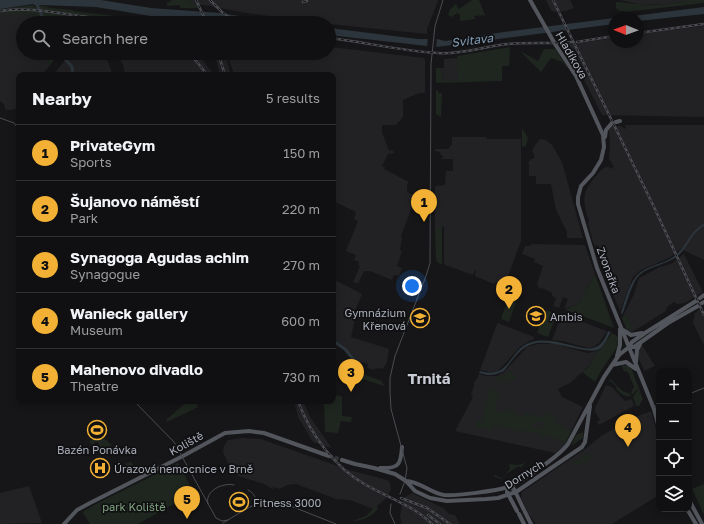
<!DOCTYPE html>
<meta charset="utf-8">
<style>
:root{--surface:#101012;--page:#1e1e20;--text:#f1f3f6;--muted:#9c9d9f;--line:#303032;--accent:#f2b134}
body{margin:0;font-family:"Golos Text",sans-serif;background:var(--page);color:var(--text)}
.controls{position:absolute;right:12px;bottom:12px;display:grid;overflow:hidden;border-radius:8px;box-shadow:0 2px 10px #0003}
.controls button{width:36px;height:36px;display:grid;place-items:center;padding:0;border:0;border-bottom:1px solid var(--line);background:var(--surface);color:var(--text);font:20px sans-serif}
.compass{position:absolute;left:608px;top:12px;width:36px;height:36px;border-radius:50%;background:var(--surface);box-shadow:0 2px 10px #0003;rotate:271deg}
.you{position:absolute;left:412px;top:286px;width:14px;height:14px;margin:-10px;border:3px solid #fff;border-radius:50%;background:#1a73e8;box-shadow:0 0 0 6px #1a73e833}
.badge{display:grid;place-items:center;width:26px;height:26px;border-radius:50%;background:var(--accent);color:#111;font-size:13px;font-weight:700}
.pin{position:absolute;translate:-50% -33px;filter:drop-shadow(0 1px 2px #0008)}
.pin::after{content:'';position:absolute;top:21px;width:14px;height:12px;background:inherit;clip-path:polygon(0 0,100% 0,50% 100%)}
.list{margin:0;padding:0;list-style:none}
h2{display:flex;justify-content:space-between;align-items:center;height:52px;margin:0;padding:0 16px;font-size:17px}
h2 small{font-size:13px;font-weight:400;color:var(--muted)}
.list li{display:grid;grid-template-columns:26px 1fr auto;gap:12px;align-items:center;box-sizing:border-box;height:56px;padding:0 16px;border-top:1px solid var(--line)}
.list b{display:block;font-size:15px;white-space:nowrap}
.list p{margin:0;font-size:13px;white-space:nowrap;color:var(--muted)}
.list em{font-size:13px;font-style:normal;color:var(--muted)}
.icon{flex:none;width:22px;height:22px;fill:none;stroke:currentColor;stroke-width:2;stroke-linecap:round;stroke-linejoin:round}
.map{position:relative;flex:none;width:704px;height:524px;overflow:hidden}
.search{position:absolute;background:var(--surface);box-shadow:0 2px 10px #0003;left:16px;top:16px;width:320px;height:44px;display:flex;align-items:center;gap:10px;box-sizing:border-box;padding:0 14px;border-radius:22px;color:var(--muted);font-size:15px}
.panel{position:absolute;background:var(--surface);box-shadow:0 2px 10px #0003;left:16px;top:72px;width:320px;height:332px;border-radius:8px}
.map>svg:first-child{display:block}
</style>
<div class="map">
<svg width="704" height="524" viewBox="0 0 704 524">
<rect width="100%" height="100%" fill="#161618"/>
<!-- built -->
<path fill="#222225" d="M188,0H437L438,1L427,29V34L329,24L246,13L219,8L218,10L212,6L192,4Z
M546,0H570L574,8L566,11L554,12L551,10Z
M620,0H695L667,4L643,5Z
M14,13L37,15L40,23H23V53H55L57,56L42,75H19V104L15,109L11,110H6L4,104L0,101V14Z
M704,26V117L602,115L566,45L614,38V42H638V34Z
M331,47L424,58L425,60V93H419L403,100V117L396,125H382V132L389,151L393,150L394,153L388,154L382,166L385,167L384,169L409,182L407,185V192L416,196L401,236L402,238L400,250L402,251L397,266L402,268L399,276L394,275L392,280L370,271H364L358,284L353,282L360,266L358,265L359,262L354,260L356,255L346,251L358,221L354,219L356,212L333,201V75H234L227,53H329V50H331Z
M71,53H105V58L107,60L113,75H53Z
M150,53H200L204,57L202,59L214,75L141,74L140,75H125L123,65L119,57L142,60L143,55L149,56Z
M212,53H225L231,75H220L216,60Z
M457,58L462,60L458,68V81H443L441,68H444V59Z
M625,125H704V260L681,249L669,258L641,270L633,277L620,311L603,271V264L598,252L599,246L594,245L588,224L589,220L587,216L584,200L586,190L591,182L601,170L606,167H609L610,169L614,167L609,159L610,141L609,130L613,126H621L625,129L626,128Z
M452,137H486L487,139H521V241L505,284L504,286L497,284L496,282L494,284L475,276L476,270H475L473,275L445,265L444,263V227H435V186L445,185L446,171H453V159H441L444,156H442L439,152L435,151V149H448L452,144Z
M540,139L546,140L552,145L562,162L583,238H567V232L556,210L551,184H536V176H529V164L528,163L531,159L534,158V154L532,151L535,145Z
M531,244L585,245L595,274L578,304L564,309L568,299L563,297L559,308L553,306L556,298L552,296V293L542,288L539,289L540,288L538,287V285L537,284L543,266L534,262L535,259L522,254L525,246H531Z
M684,254L703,292L685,303L677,304L674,302L667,307L666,311L632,332L627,331L622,318L634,294L639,278L660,267L671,264Z
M333,279L362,294L354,313L356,314L351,337L389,349L387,362L383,369L375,368V370L367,368L368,364L357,361L346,348L337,342L335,344L333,367Z
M700,309L704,318V345L693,323L695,313Z
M562,314L596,327L607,331L599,343L593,347L588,348L562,341L552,340Z
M498,323L534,337L533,340L529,341L520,347L498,371L489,372L480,370L497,324Z
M555,344L587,353L597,351L589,366L570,383L558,389L562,397L583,407L564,446L555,453L455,431L473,397L471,394L474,386V381H476L479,374L485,376H497L504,372L527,347L538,344Z
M642,345L655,366L644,371L638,356L639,349Z
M606,385L612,387L625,401L632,399L634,406L599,425L597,422L600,420L594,410Z
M294,401H303L310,417L331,447V448L313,442L298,417Z
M651,411L659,439V495L612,524H536L528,513L521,498L522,492L588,447L601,436L633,418Z
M243,438L261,439L349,470L387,480L390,483L391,489L387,497L382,502L373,509L350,500L336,499L296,484L287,485L280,489L274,487L272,489L264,484L238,476L231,470L223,452L224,446L228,440Z
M29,486L42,523L0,524V493Z
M412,493L443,508L449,514L455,515L460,524H402L400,516L402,504L405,497Z"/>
<!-- green -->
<path fill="#1e261f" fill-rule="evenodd" d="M172,0H188L192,4H197L199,8H181L179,5L167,6V3Z
M472,0H479L485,15L474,16L475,19L460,21V15L457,13L452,17L448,15L450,9L456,4L459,9Z
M691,0H704V3L625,12L624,11H619L616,8V2C625,2 635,4 644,5C660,6 675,3 691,0Z
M33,5L35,7L39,5L51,8L73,10V11L133,18L175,22V23H40L37,15L0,14V9Z
M510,47L509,66H502V81L438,83L436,82V68H441L443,81H458L457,56Z
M544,49H555L569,70L562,62L551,58L541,72L520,51L538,61Z
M47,53H51L54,60L42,75L21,72L42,74L48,67L49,54Z
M120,53H141V55H143V60L119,57L121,56L122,54Z
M436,90H438V93H442L441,117L436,114Z
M522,128L528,138L526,146L522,147Z
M435,227H442V264L438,263L436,260Z
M595,274L614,328L566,310V309L578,304Z
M509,296L517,299L509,322L501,319Z
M546,310L557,314L548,337L537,333Z
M625,314L632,327L627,330L622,318Z
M612,333L617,336L618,339L617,347L601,371L595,382L582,372L589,367L597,351L600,350Z
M621,365L629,366L632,370L643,399L639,406H636L633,397L638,390H637L632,395L631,392L634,387L628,372L624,371Z
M510,370L516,379L507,382L506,380L498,382L496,377L504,375Z
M363,374L382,381L384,386L363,379L361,386L362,375Z
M610,379C617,384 621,393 629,393L631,396C623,397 620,393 616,388L617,387L609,380Z
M489,389L499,390L495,411L504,413L505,409L514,411V415L523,417L524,413L543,417L544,413L556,416L555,422L571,431L565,444C559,438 551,437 543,435L542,438L539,437L540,434L517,430L516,431L513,430V429L494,425L492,430L475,426L476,421L482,422ZM533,422H543V428H533Z
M333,395L342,396V416L352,417L351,422L341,421L338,433L325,432L324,401H333Z
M188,401H195L198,407L167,422L166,420Z
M583,432V438L571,446L576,435Z
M99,437L105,439L112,445L97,453L94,449L96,445H99L98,442H94L95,446L94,449L89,441Z
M590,452V461L573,465L572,464Z
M131,462L133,464V466L129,468V470L117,476L118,471L120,469H124L126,463Z
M178,463L194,493L138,524H90L83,513L84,511L96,504Z
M526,463L520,468L519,466L506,474L502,479L494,477L495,475L502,478L510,469L509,464L517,465Z
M704,484V515L692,489Z
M376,506H377L378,509C372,516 363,521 353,521L366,516Z"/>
<!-- water -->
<path fill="#2c353c" d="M0,0H101L151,8L220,13L286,23H233L197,19L151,16L96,7L39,5L36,6L33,4L0,9Z
M704,7V14L638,21V18H617Z
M614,18V24L436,47L329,35V28L418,39H437L445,41L504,32Z
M704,224V226C692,232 689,245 680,254C669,265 646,266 637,278C631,286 626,306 622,315L621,312C625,301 628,287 635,278C643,266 662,265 673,257C687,248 688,232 704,224Z
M608,331L611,332C608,337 605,344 601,348C591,358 549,336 530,345C519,349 511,362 504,371C495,376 488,376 479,373L480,371C512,380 508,348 532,342C541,339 553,341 562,343C573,345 588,352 598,346C603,343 606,336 608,331Z"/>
<!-- pier -->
<path fill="#161618" d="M428,36L437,37L436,49H427Z"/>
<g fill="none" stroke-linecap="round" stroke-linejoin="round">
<!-- canal -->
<path stroke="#2c353c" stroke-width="3" d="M35,0L45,23
M60,53L72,67L73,75
M333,341L345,349L358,365"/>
<!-- major-tunnel -->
<path stroke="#333438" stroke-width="4" stroke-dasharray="4 2" stroke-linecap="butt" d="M329,456L342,460"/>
<!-- major -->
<path stroke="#53555c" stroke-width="4" d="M530,0L555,44L576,76L603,135L604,147L601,160L593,173L581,186L578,197V204L597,268L654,409L659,428
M616,122L620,121
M605,137L606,130L612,123
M700,298L704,295
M702,303L704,302
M623,330L631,335L642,333
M629,347H634L668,323L698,306
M617,356L620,345V329
M636,362L637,350L640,344
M612,365L626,362L636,369
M342,460L355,464L374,468L395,474L406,481L415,491L430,498L447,501L486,499L498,498L516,492L582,447L585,442L590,406
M380,468C399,469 401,464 402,447
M406,481C419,481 430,493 444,495C456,496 496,491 508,487C523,481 558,457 568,444L604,377L619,355L629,347L632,342L645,333L696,301
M508,487L514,489L524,510
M508,487L507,492L517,511
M689,500L702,524
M687,509L696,524
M525,512L531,524
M519,514L524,524
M64,524L77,510L90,503L183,456L225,433L249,431L264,433L329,456"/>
<!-- tram -->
<path stroke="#4a4c52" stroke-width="1" d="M0,118L14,123L19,130
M689,394L704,388
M134,401L174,442L216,518L222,521L228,520
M653,407L659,405
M248,490C256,494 258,501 251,507
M400,494L405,481L407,468L391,409L390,392V378L395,356L426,276L430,263L431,64L435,26L443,0
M208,504C204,491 223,482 234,485
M391,504L390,513L395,524
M223,523C237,515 262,496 278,501L336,524"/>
<defs>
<path id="rail" d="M196,0L207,23
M210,0L223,13L238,23
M553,0L654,207L704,315
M303,2L307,1
M0,11C25,6 62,14 88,17C113,20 139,20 164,23
M75,20L91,23
M183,23H204
M638,33L704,24
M329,38C365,42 401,51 438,53C461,55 485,46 508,44C529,42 550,44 572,42
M577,42L614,36
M188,53L198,63L207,75
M218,53L225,75
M298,401C310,434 335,468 366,485C389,498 414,506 432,524
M401,498L427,508L450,524
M428,515L440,524"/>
</defs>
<!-- rail casing -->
<use href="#rail" stroke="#4a4c52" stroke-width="2.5"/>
<!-- rail -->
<use href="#rail" stroke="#111113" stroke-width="1" stroke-dasharray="3" stroke-linecap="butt"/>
</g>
<!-- icons -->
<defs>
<symbol id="university-ring" viewBox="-11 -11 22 22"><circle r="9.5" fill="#111113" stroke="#f2b134" stroke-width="1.5"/><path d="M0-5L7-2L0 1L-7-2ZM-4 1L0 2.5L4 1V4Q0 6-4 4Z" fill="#f2b134"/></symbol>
<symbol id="stadium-ring" viewBox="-11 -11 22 22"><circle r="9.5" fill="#111113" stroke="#f2b134" stroke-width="1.5"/><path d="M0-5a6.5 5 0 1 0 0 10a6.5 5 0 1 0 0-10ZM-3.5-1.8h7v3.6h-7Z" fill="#f2b134"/></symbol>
<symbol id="hospital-ring" viewBox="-11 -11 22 22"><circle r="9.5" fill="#111113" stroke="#f2b134" stroke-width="1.5"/><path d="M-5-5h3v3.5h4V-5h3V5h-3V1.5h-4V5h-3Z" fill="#f2b134"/></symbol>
</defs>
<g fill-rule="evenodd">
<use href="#university-ring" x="525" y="305" width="22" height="22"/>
<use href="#university-ring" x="409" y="307" width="22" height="22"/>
<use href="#stadium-ring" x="86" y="419" width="22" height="22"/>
<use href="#hospital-ring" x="89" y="457" width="22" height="22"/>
<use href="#stadium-ring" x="228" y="491" width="22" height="22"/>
</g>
<g text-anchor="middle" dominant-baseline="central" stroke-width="3.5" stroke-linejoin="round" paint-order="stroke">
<!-- street labels -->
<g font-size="11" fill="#a8adb8" stroke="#111113">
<text transform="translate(572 55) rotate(60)">Hladíkova</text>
<text transform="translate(609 270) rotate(70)">Zvonařka</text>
<text transform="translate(186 443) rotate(-29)">Koliště</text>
<text transform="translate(524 474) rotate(-32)">Dornych</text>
</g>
<!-- poi labels -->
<g font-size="11" fill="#a8adb8" stroke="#111113" text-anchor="start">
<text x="406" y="312" text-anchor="end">Gymnázium<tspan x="406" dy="13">Křenová</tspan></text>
<text x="550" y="316">Ambis</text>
<text x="97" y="449" text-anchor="middle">Bazén Ponávka</text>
<text x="114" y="468">Úrazová nemocnice v Brně</text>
<text x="253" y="502">Fitness 3000</text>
</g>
<!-- park labels -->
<g font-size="11" fill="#7fa381" stroke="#111113">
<text x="134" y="506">park Koliště</text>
</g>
<!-- water labels -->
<g font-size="12" font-style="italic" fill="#7f9bb3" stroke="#111113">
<text transform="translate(472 40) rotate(-7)">Svitava</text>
</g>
<!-- district labels -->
<g font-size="15" font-weight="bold" fill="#c9ccd4" stroke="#111113">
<text x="429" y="378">Trnitá</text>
</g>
</g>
</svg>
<div class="controls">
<button>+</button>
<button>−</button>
<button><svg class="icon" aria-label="locate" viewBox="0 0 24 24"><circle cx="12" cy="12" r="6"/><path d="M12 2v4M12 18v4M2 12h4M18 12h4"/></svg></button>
<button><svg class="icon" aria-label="layers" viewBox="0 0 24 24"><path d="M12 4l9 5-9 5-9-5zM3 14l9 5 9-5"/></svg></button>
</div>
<svg class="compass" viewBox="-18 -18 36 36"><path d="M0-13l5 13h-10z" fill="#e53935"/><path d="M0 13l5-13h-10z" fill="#9c9d9f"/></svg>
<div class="you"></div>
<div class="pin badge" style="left:424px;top:222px">1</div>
<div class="pin badge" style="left:509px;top:309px">2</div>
<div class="pin badge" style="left:351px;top:392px">3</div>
<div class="pin badge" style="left:628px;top:447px">4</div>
<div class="pin badge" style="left:187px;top:519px">5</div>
<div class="search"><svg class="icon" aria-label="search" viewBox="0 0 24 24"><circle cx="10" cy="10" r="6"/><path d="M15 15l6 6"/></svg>Search here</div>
<section class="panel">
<h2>Nearby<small>5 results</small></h2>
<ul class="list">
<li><span class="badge">1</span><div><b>PrivateGym</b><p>Sports</p></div><em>150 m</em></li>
<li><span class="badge">2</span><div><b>Šujanovo náměstí</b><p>Park</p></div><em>220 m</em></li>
<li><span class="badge">3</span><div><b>Synagoga Agudas achim</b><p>Synagogue</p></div><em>270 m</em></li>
<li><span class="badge">4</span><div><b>Wanieck gallery</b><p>Museum</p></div><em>600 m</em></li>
<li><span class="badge">5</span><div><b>Mahenovo divadlo</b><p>Theatre</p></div><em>730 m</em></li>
</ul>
</section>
</div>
